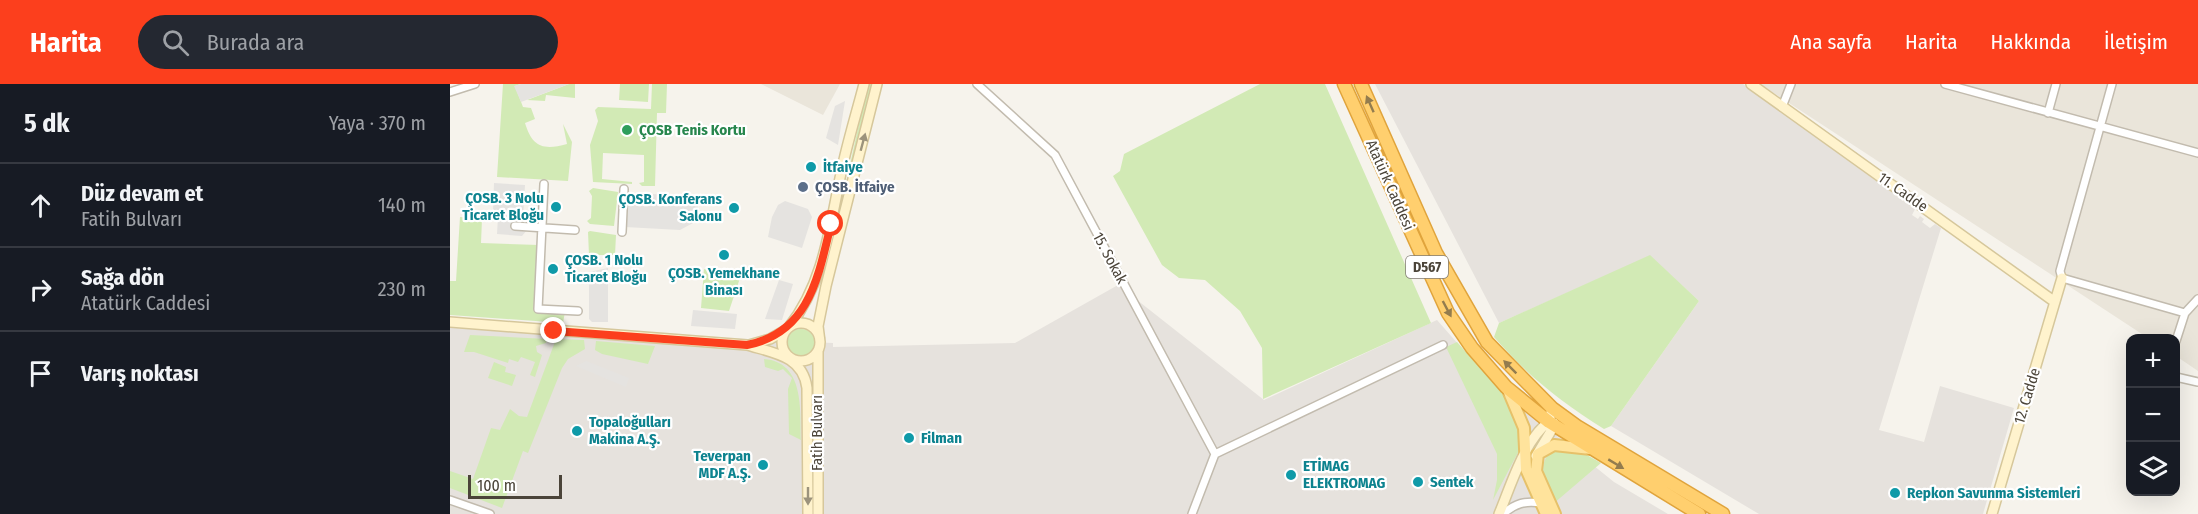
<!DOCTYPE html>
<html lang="tr">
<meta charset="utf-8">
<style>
:root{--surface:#171b24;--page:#242831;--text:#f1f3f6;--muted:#9ea1a6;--line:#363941;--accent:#fc3f1d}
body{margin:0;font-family:"Fira Sans Condensed",sans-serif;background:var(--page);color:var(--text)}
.controls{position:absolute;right:18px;bottom:18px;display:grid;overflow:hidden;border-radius:12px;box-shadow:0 6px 24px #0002}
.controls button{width:54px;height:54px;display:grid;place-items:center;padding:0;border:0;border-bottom:2px solid var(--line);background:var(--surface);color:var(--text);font:30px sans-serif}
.scale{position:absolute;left:18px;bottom:15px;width:94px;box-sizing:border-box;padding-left:6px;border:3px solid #4b4439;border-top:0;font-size:16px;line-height:21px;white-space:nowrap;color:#4b4439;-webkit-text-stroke:4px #fff;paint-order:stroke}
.stop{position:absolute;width:18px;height:18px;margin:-14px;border:4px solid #fc3f1d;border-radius:50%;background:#fff}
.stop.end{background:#fc3f1d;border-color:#fff;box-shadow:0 2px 6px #0008}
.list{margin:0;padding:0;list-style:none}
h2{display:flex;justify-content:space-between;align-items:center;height:78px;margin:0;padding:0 24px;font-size:26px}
h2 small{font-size:20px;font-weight:400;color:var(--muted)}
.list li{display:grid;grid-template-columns:39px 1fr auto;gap:18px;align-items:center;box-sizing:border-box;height:84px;padding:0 24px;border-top:2px solid var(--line)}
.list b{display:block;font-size:22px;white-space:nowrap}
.list p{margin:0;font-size:20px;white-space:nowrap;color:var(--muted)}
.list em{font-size:20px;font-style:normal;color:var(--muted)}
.icon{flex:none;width:33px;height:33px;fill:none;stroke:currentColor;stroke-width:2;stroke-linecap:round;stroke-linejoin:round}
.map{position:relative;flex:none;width:1748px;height:430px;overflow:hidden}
header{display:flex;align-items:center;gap:36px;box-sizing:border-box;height:84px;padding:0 30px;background:var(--accent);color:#fff}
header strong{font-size:28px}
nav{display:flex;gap:33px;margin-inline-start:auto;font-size:21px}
.search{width:420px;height:54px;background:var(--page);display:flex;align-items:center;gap:15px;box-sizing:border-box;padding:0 21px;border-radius:33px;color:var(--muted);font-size:22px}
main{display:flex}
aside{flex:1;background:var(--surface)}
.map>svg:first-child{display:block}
</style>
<header>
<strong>Harita</strong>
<div class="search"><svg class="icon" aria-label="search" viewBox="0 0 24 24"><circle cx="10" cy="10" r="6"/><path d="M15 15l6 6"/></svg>Burada ara</div>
<nav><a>Ana sayfa</a><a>Harita</a><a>Hakkında</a><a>İletişim</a></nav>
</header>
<main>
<aside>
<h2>5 dk<small>Yaya · 370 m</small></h2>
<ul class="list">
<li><svg class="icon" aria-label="ahead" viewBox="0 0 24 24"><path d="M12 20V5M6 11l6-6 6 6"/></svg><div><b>Düz devam et</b><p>Fatih Bulvarı</p></div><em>140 m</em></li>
<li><svg class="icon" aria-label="right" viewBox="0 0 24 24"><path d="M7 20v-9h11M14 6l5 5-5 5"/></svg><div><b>Sağa dön</b><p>Atatürk Caddesi</p></div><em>230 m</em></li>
<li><svg class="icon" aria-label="arrive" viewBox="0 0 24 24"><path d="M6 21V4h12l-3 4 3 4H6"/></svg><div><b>Varış noktası</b></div></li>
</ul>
</aside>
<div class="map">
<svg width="1748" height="430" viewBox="0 0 1748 430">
<rect width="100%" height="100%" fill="#f6f3ec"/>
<!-- residential -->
<path fill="#eae5da" d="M311,0H390L373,31Z
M1310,0H1748V287L1726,272V255L1698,254Z"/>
<!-- industrial -->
<path fill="#e6e2dd" d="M925,0H1293L1465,125L1462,131L1468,135L1470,132L1474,135L1472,138L1480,144L1485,140L1491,144L1429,346L1474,358L1490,302L1564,324L1533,430H1309L1161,342L1249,217L1200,172L1049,239Z
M668,201L814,316L987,236L1046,303L1164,398L1218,430H0V241L383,259V263L565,259Z"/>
<!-- green -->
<path fill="#d2eab5" d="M53,0H70L65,2L73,23L81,24L85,35L75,39C82,62 92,67 117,60L113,40L122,58L118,97L47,93Z
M119,0H125V14L96,11L95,17L77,16Z
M170,0H199L198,18L169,16Z
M202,0H217L216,29H207L205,102H192L189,99L194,98V71L153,69L152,95L182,98V100L143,98L140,61L148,37L145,26L148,23L201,25Z
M418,0H424L394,107Z
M810,0H875L981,239L813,315L812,264L790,227L755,196L729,194L712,181L663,92L670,87L674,70Z
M143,104L168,108L164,142L140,140L137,137L141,134L142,112L139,107Z
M10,133L32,135L31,159L89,161L87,226L115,228L113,239L0,231V197H6Z
M140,147L166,151L165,171H139L138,148Z
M1200,171L1249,217L1161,342L1154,345C1110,317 1079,293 1044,253L1049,239Z
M254,185L290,194L279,227L251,224Z
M337 259a14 14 0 1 1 28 0a14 14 0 1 1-28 0Z
M20,251L97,255L96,259L86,262L87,268L92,271L85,293L80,291L85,278L71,273L68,278L59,275L58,279L24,268H14Z
M106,255L134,256L135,265L118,275L112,284L78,369L73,367L52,424L0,404V387L23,395L41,344L50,346L60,325L69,332L77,333Z
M146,257L205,262L198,280L152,270L145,266Z
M1007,258L1062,320L1073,359L1043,416L1047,396V370L996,263Z
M314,275C355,278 350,327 351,356L339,350L338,305L342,294L333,285L328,287L315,283Z
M44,278L56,283L55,288L66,291L62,302L38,294Z
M1105,364L1128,366L1151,379L1103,420C1096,400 1084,379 1105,364Z"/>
<!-- parking -->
<path fill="#e5e3e0" d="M71,0H119L71,18L64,2Z
M395,17L388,61L376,54L385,22Z
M44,99L75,101L73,133L88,135V146H77L72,152L47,150L48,133L43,127Z
M177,109L248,112V131L243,139L230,146L175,143Z
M335,117L358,125L362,133L352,164L318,153L322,133L328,121Z
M158,184V238H142L139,235V188Z
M329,196L343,200L332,236L315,235Z
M243,226L287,230L285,245L241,242Z
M136,277L179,294L176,303L126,282Z
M375,301L374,423L370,426L369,302Z"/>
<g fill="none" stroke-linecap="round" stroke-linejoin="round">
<defs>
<path id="street" d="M527,0L605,71L765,370L742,430
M1495,0L1748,69
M1662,0L1610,187L1612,194L1735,229
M0,8L25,0
M1332,23L1341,0
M1598,29L1606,0
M94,100L88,225L128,227
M65,142L125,146
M172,148L174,105
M1726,257L1735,229L1748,215
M1726,293L1748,298
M765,370L993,261
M0,416L40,430
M1053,430C1066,419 1074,417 1091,419"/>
<path id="secondary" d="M1301,0L1605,218
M0,238L297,261C324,269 353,272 357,304L358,430
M332 258a19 19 0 1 1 38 0a19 19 0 1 1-38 0Z
M339,243C376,196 380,137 393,80C399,53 407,27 414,0
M370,258L368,242L376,202L427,0
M299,261L320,255L334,247
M368,268V430
M1086,372L1101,347L1099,338L1102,324
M1049,430C1060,404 1075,354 1099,338L1104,339
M1542,430L1612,194"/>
<path id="primary" d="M1058,306L1074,344L1076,385L1096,430
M1105,430L1086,387L1088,370L1104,361L1141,365"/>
<path id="highway" d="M894,0L998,229L1022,264L1056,303L1099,338L1249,430
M911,0L986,169L1037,258L1102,324L1128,343L1273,430"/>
</defs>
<!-- street casing -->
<use href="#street" stroke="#c2bbae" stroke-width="10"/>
<!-- secondary casing -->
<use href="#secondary" stroke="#d6c79b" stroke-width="12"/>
<!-- primary casing -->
<use href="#primary" stroke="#e6c16a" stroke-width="14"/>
<!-- highway casing -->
<use href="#highway" stroke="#e0a43c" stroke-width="15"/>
<!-- street -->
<use href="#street" stroke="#fff" stroke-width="7"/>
<!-- secondary -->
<use href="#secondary" stroke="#fff3cd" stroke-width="9"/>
<!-- primary -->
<use href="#primary" stroke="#ffe39c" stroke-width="10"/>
<!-- highway -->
<use href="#highway" stroke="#ffcf6e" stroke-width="12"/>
</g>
<!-- one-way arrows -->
<defs><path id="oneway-solid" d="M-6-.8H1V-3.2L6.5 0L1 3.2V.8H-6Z" transform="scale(1.5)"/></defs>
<g fill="#937c4e">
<use href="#oneway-solid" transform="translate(920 20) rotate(-114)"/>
<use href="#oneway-solid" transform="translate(997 225) rotate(62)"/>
<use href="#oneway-solid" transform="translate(1060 283) rotate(-135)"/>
<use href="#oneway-solid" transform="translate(1166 380) rotate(31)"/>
</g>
<g fill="#9c937c">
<use href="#oneway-solid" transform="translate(413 58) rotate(-75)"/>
<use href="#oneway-solid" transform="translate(358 412) rotate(90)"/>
</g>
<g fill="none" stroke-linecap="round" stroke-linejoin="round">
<!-- route -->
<path stroke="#fc3f1d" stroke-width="8" d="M104,247L297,261C359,249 368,194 381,140"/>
</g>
<!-- markers -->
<circle fill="#2e9e5b" stroke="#fff" stroke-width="2" cx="177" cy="46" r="6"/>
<g fill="#0f9aa8" stroke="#fff" stroke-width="2">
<circle cx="361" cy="83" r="6"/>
<circle cx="106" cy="123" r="6"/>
<circle cx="284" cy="124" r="6"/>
<circle cx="274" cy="171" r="6"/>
<circle cx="103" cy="185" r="6"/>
<circle cx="127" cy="347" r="6"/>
<circle cx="459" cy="354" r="6"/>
<circle cx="313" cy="381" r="6"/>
<circle cx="841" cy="391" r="6"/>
<circle cx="968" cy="398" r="6"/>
<circle cx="1445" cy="409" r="6"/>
</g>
<circle fill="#5c6f8a" stroke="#fff" stroke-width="2" cx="353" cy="103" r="6"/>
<g text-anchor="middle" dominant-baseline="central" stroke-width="4.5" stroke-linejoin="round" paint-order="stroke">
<!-- shield labels -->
<rect fill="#fff" stroke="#817c74" stroke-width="1.5" x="956" y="172" width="42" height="22" rx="4.5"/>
<g font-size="14" font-weight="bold" fill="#4b4439">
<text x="977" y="183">D567</text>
</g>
<!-- leisure labels -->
<g font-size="15" font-weight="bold" fill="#27864d" stroke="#fff" text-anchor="start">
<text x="189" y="46">ÇOSB Tenis Kortu</text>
</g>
<!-- culture labels -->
<g font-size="15" font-weight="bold" fill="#0d838f" stroke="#fff" text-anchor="start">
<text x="373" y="83">İtfaiye</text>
<text x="94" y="114" text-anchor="end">ÇOSB. 3 Nolu<tspan x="94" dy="17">Ticaret Bloğu</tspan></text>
<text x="272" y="115" text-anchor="end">ÇOSB. Konferans<tspan x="272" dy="17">Salonu</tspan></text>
<text x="115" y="176">ÇOSB. 1 Nolu<tspan x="115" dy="17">Ticaret Bloğu</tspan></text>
<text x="274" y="189" text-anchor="middle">ÇOSB. Yemekhane<tspan x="274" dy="17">Binası</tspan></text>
<text x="139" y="338">Topaloğulları<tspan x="139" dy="17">Makina A.Ş.</tspan></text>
<text x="471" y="354">Filman</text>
<text x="301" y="372" text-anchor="end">Teverpan<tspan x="301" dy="17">MDF A.Ş.</tspan></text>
<text x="853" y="382">ETİMAG<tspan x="853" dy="17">ELEKTROMAG</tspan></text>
<text x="980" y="398">Sentek</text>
<text x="1457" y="409">Repkon Savunma Sistemleri</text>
</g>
<!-- street labels -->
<g font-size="15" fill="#4b4439" stroke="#fff">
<text transform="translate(940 101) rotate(66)">Atatürk Caddesi</text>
<text transform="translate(1453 108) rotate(35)">11. Cadde</text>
<text transform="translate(660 174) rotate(62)">15. Sokak</text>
<text transform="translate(1577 312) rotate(-73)">12. Cadde</text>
<text transform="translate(367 349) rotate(-90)">Fatih Bulvarı</text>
</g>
<!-- service labels -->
<g font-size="15" font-weight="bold" fill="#4e5e75" stroke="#fff" text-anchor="start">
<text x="365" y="103">ÇOSB. İtfaiye</text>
</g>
</g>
</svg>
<div class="controls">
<button>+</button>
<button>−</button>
<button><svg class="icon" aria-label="layers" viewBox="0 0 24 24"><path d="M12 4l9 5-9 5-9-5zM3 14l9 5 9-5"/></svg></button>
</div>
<div class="scale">100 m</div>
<div class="stop" style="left:381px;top:140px"></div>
<div class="stop end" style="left:104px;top:247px"></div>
</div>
</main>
